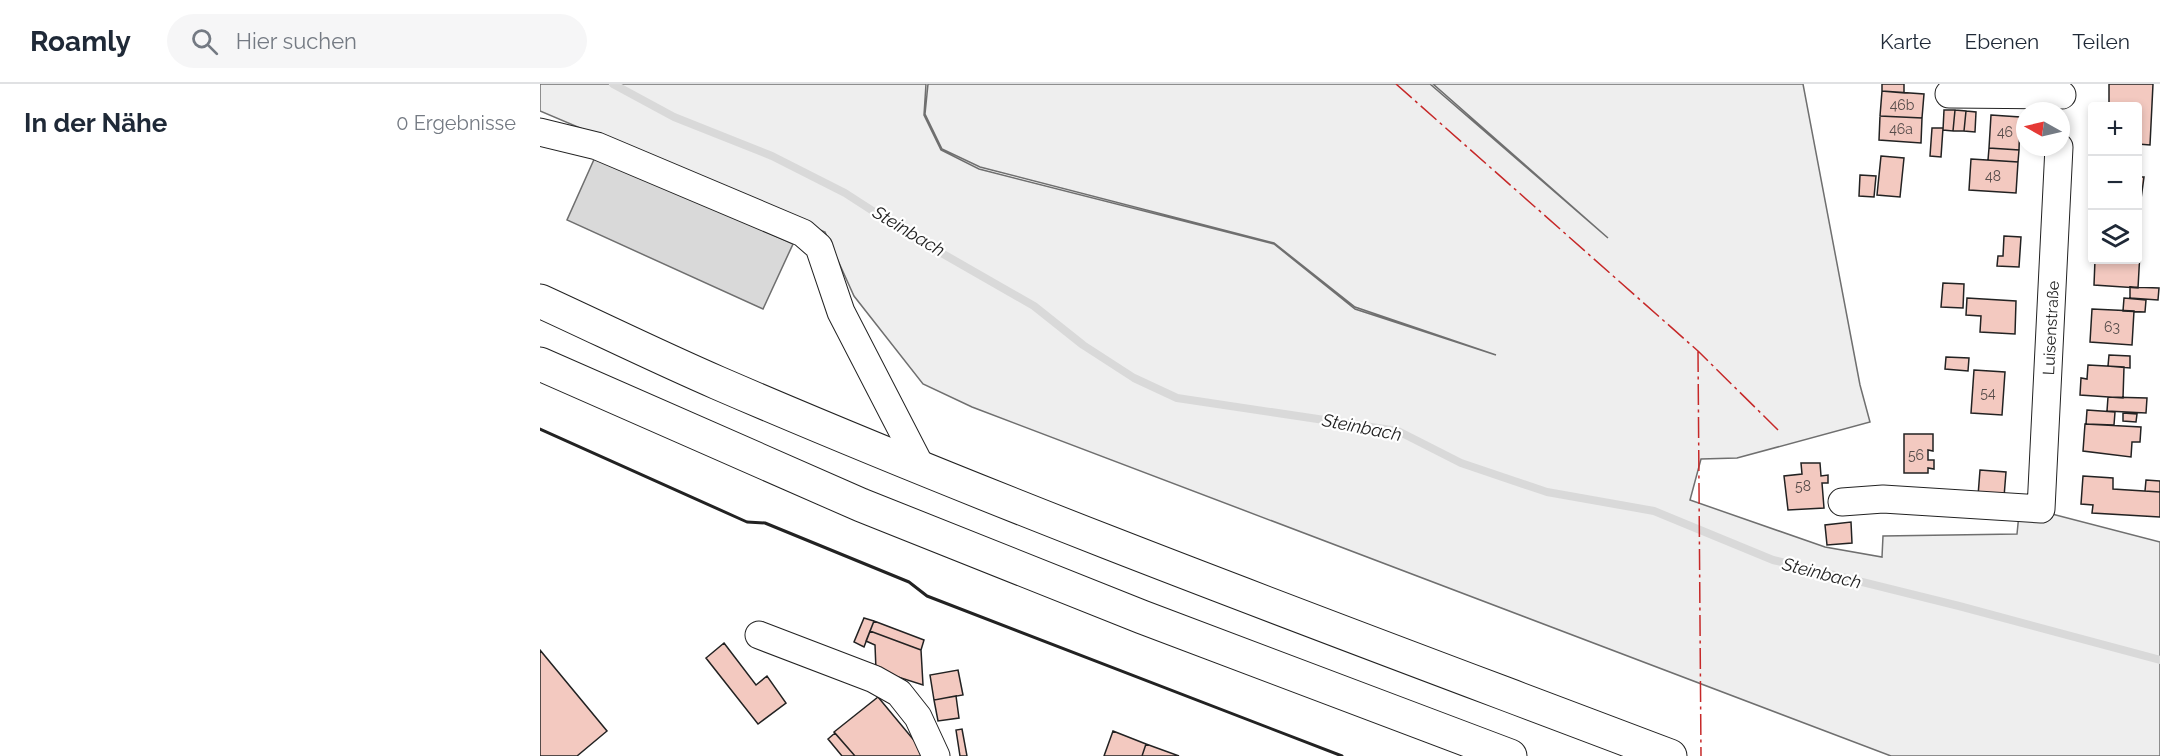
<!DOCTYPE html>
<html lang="de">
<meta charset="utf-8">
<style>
:root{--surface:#fff;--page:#f6f6f7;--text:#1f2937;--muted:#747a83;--line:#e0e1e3}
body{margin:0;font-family:Raleway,sans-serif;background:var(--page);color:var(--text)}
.controls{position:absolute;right:18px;top:18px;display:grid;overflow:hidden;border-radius:6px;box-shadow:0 3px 9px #0003}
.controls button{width:54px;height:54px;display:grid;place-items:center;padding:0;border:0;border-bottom:2px solid var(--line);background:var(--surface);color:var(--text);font:30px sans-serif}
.compass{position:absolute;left:1476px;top:18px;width:54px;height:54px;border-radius:50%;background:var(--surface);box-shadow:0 3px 9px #0003;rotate:278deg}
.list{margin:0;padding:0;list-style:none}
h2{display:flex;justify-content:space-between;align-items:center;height:78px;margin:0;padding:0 24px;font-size:26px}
h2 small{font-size:20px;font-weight:400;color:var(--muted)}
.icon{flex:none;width:33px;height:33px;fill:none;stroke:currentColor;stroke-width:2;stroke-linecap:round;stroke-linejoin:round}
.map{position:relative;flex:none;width:1620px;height:672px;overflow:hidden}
header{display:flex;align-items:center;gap:36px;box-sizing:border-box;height:84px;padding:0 30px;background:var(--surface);border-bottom:2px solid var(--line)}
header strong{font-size:28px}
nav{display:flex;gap:33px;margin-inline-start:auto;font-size:21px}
.search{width:420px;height:54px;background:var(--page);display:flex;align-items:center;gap:15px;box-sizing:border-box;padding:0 21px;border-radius:33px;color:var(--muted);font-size:22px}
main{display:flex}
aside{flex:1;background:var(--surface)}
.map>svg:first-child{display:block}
</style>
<header>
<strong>Roamly</strong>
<div class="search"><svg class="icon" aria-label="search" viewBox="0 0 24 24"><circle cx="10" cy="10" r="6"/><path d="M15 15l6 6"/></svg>Hier suchen</div>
<nav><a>Karte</a><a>Ebenen</a><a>Teilen</a></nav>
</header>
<main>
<aside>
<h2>In der Nähe<small>0 Ergebnisse</small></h2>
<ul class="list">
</ul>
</aside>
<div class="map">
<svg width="1620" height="672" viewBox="0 0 1620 672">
<rect width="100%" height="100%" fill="#fff"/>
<!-- green -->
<path fill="#eee" stroke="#6f6f6f" stroke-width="1.5" d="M0,0H386L384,31L401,66L439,85L734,160L815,225L956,271L815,223L734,159L440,83L402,65L385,30L388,0H890L1068,154L893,0H1263L1320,301L1330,338L1197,374L1161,375L1150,416L1285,463L1342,473L1343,452L1477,450L1479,430H1512L1620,458V672H1351L432,323L383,300L314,212L285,148L0,27Z"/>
<!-- water -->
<path fill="#d9d9d9" stroke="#6f6f6f" stroke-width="1.5" d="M56,71L253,160L223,225L27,136Z"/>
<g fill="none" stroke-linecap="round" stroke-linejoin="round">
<!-- stream -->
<path stroke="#d9d9d9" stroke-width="8" d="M73,0L134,33L232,72L305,109L370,151L494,222L543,261L594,294L637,314L858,347L921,379L1007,408L1114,427L1233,476L1419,522L1620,576"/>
</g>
<!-- building -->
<path fill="#f3c9c0" stroke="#222" stroke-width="1.5" d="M1342,0H1364V9L1342,7Z
M1569,0H1613L1610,61L1598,60V22H1569Z
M1342,7L1384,10L1382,34L1340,32Z
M1404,26H1415L1413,47L1403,46Z
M1415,26L1426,27L1424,47H1413Z
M1426,27L1436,28L1435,48L1424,47Z
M1451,31L1480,33L1479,66L1449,64Z
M1340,32L1382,34L1381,59L1339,56Z
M1392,44H1403L1401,73L1390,72Z
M1449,64L1479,66L1478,78L1448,76Z
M1341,72L1364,74L1360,113L1337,111Z
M1431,75L1478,78L1476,109L1429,106Z
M1320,91L1336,92L1334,113L1319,112Z
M1598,93H1604L1598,137Z
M1464,152L1481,153L1479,183L1457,182L1458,172H1463Z
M1598,168H1600L1598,204L1554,201L1555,176H1598Z
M1403,199L1424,200L1423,224L1401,223Z
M1590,203L1619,204L1618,216L1590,214Z
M1427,214L1476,217L1475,250L1440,248L1441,232L1426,231Z
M1584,214L1606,216L1605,228L1583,227Z
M1552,225L1594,227L1592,261L1550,258Z
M1569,271L1590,272V284L1568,282Z
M1406,273L1429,274L1428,287L1405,285Z
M1548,281L1584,283L1583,314L1540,311L1541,294L1547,295Z
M1434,286L1465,288L1462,331L1431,329Z
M1568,313L1607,314L1606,329L1567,327Z
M1547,326L1575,328L1574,341L1546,340Z
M1583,329L1597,330L1596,338L1583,337Z
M1545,340L1601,343L1600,358H1592L1591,373L1543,367Z
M1364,350H1393V367L1388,366V376H1394V385L1388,384V389H1364Z
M1261,379H1280L1281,392L1288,391V399H1282L1284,424L1248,426L1244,392L1262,390Z
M1440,386L1466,388L1464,413L1438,412Z
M1543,392L1573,394V405L1620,408V433L1552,429L1553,421L1541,420Z
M1606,396L1620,397V408L1605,407Z
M1311,438L1312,459L1287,461L1285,441Z
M324,534L334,537L324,563L314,558Z
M334,537L384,556L381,566L330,547Z
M330,547L381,566L383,601L336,586L335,561L326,557Z
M184,559L216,601L227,592L246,619L218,640L166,574Z
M0,566L67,647L37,672H0Z
M418,586L423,611L394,616L390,591Z
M416,612L419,634L398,637L394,616Z
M338,613L387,672H315L294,648Z
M422,645L427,672H420L416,646Z
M573,647L606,660L602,672H564Z
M295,649L315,672H302L288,655Z
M606,660L639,672H602Z"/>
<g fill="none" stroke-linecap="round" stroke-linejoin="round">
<defs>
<path id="minor" d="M1409,10L1522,11
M0,48L57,62L263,149L279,163L301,228L381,383
M1302,418L1343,415L1501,425L1519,63
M219,551L334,595L359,609L378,633L396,672"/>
<path id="highway" d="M0,217C59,244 118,273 178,299C491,434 811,551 1130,672
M0,280L321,421L602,533L970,672"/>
</defs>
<!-- minor casing -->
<use href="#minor" stroke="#222" stroke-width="29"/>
<!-- highway casing -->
<use href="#highway" stroke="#222" stroke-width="35"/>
<!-- minor -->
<use href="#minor" stroke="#fff" stroke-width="27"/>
<!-- highway -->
<use href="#highway" stroke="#fff" stroke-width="33"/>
<!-- wall -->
<path stroke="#222" stroke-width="3" d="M0,345L207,438L225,439L369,498L387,512L802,672"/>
<!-- power -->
<path stroke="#c62828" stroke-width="1.5" stroke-dasharray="21 4.5 3 4.5" stroke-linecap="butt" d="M856,0L1158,267L1238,346
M1158,267L1161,672"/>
</g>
<g text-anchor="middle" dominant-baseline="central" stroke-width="4.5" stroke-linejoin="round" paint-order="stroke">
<!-- number labels -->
<g font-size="14" fill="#564c4a">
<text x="1362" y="21">46b</text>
<text x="1361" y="45">46a</text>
<text x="1465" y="48">46</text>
<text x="1453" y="92">48</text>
<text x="1572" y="243">63</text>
<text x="1448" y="309">54</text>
<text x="1376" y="371">56</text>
<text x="1263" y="402">58</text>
</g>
<!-- street labels -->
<g font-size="16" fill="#222" stroke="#fff">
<text transform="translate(1511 244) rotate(-87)">Luisenstraße</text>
</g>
<!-- water labels -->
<g font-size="18" font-style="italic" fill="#222" stroke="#fff">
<text transform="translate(369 147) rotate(31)">Steinbach</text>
<text transform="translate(822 343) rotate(11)">Steinbach</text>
<text transform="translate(1282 489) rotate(14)">Steinbach</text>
</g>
</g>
</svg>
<div class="controls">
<button>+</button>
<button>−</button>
<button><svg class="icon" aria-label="layers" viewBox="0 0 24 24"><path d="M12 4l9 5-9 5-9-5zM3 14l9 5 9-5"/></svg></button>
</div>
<svg class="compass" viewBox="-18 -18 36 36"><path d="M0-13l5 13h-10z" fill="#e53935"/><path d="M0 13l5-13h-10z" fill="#747a83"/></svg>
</div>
</main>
